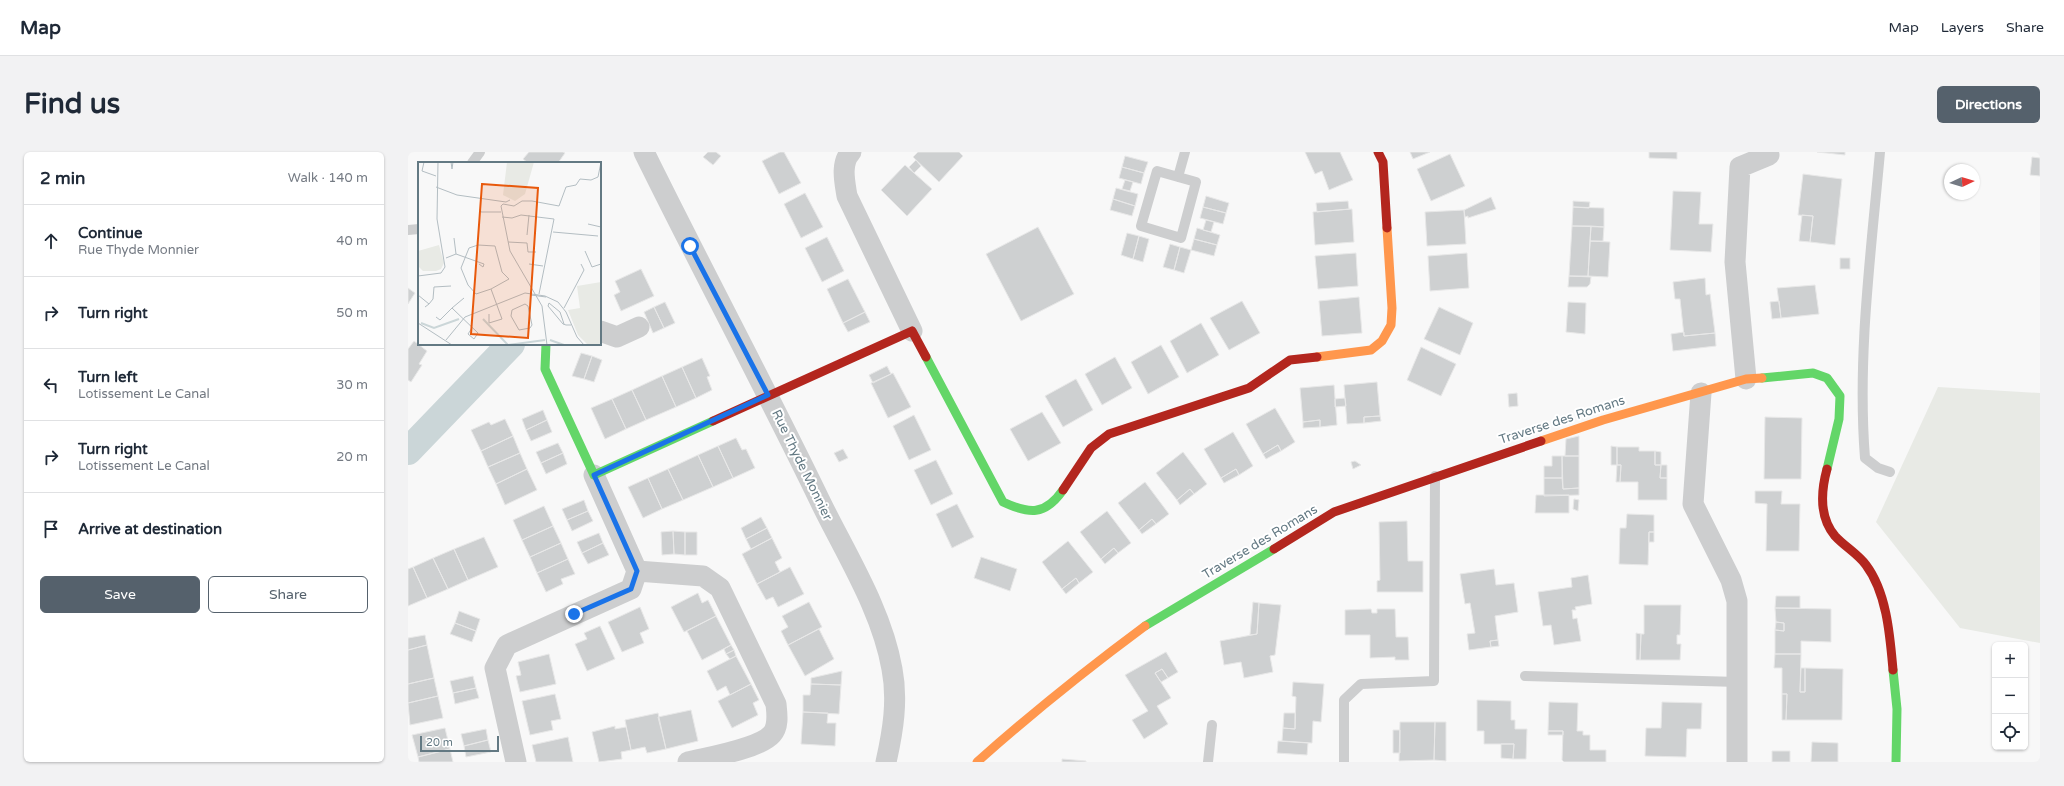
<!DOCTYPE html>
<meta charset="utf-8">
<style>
:root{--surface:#fff;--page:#f2f2f3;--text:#1f2937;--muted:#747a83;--line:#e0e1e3;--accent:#55616c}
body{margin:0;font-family:"Varela Round",sans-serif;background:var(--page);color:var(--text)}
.controls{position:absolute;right:12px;bottom:12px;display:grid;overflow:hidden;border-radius:6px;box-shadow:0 1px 3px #0004}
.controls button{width:36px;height:36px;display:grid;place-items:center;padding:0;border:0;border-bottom:1px solid var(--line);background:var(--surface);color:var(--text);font:20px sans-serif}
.compass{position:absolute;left:1536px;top:12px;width:36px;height:36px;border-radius:50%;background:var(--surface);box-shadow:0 1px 3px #0004;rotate:86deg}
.scale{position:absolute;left:12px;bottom:10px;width:79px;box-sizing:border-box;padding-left:4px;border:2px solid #637983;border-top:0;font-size:11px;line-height:14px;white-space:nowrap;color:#637983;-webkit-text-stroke:3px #fff;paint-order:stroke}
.stop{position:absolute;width:12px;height:12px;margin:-9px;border:3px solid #1a73e8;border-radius:50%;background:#fff}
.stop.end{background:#1a73e8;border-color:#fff;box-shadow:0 1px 4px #0008}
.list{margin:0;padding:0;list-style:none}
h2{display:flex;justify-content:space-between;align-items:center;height:52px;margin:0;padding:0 16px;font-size:17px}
h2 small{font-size:13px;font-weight:400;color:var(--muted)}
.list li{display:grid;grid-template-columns:26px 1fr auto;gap:12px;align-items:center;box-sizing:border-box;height:72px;padding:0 16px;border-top:1px solid var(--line)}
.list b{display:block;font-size:15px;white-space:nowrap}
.list p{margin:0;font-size:13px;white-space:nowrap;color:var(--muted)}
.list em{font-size:13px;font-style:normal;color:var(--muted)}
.actions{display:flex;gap:8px;padding:12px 16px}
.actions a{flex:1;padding:9px 0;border:1px solid var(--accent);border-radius:6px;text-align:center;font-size:14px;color:var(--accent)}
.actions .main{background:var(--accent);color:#fff}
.icon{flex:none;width:22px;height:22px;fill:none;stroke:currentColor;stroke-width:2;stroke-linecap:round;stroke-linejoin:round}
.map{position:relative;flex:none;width:1632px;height:610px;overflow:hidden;border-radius:6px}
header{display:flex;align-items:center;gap:24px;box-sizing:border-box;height:56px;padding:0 20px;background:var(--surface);border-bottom:1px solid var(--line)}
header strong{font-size:19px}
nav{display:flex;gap:22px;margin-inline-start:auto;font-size:14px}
.intro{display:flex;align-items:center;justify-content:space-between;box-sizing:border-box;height:96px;padding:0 24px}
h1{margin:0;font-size:28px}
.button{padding:10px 18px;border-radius:6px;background:var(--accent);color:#fff;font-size:14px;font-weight:700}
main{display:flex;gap:24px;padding:0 24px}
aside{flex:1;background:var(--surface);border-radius:6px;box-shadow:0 1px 3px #0004}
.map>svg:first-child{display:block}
</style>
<header>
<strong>Map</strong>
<nav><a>Map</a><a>Layers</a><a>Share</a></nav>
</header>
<div class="intro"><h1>Find us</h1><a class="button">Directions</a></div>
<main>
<aside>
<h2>2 min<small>Walk · 140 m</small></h2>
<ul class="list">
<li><svg class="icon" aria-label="ahead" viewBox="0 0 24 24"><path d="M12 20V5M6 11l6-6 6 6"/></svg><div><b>Continue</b><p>Rue Thyde Monnier</p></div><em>40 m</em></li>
<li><svg class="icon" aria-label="right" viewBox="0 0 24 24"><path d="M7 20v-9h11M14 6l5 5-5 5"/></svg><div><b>Turn right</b></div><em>50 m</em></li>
<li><svg class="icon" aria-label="left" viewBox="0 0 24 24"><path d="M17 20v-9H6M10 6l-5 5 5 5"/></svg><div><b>Turn left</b><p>Lotissement Le Canal</p></div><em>30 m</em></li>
<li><svg class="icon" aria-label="right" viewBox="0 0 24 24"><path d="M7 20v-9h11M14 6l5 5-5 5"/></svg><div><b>Turn right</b><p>Lotissement Le Canal</p></div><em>20 m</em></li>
<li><svg class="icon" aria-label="arrive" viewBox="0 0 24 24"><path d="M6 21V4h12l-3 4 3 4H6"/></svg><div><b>Arrive at destination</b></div></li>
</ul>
<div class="actions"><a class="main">Save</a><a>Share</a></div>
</aside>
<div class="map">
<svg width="1632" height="610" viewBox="0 0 1632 610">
<rect width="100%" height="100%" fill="#f8f8f8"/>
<!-- green -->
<path fill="#e8eae5" d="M1530,235L1632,241V491L1552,476L1468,370Z"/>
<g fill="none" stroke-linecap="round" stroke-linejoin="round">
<!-- canal -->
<path stroke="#cbd6d8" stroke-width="28" d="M0,299L103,192"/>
</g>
<!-- building -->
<path fill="#ced0d1" stroke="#e8e8e8" d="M121,0H155L157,1L150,11H120L115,7Z
M300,0H308L313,4L305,13L295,5Z
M372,0H376L393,31L371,42L354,9Z
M510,0H551L555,4L531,30L505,5Z
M897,0H932L945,28L921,38L914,19L907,22Z
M1002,0H1022L1005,7Z
M1241,0H1269V7L1241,6Z
M1409,0H1437V3Z
M1042,2L1057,34L1023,49L1009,17Z
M717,4L740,10L736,21L714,15Z
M1624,5L1632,6V24L1622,23Z
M508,8L513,14L506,21L501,15Z
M497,13L524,37L499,64L473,38Z
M714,15L736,21L733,32L711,26Z
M1395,22L1434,27L1427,93L1402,90L1405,64L1390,63Z
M717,28L725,30L722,39L714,37Z
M708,36L730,42L727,54L705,47Z
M1265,39L1293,40L1291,72H1305L1303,100L1262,98Z
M397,41L415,75L393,86L376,52Z
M798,44L821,51L818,61L795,55Z
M1083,45L1088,57L1060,66V64L1057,65L1056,58Z
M705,47L727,54L724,64L702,58Z
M940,49L941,57L909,60L908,51Z
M1165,49L1182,50L1181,56L1165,55Z
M795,55L818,61L815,72L792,66Z
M1165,55L1196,56V75L1164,74Z
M944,57L946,90L907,93L905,60Z
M1056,58L1058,92L1019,94L1017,60Z
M1394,63L1405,64L1402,90L1391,89Z
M798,68L806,70L803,80L795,78Z
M1164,74H1183L1180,124H1161Z
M1183,74L1196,75L1195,89H1182Z
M630,75L666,142L613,169L578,102Z
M789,76L812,83L809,93L786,87Z
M719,81L731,84L725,107L713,103Z
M731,84L741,87L735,110L725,107Z
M419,85L436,119L414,130L397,96Z
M786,87L809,93L806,104L783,98Z
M1182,89L1202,90L1200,125L1180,124Z
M762,92L772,95L766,118L755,115Z
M772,95L783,98L776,121L766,118Z
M948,101L950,134L910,137L907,104Z
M1059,101L1061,136L1022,139L1020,104Z
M1432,106H1442V117H1432Z
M233,117L246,144L213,159L206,143L212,140L207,129Z
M1161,124L1183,125L1182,132L1179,135H1160Z
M1297,126L1298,143L1302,142L1307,181L1276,184L1272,147H1267L1265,130Z
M440,127L457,160L435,171L419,137Z
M1407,133L1411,162L1373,166L1369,136Z
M0,136L7,141L0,152Z
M951,145L954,181L914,184L911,149Z
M834,149L852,181L821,198L802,166Z
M1371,149L1373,166L1364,167L1362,150Z
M257,150L267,171L256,176L246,155Z
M1160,150L1178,151L1177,182L1158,180Z
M246,155L256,176L245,181L236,160Z
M1031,155L1065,171L1052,203L1016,187Z
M457,160L462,170L440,180L435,171Z
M793,171L811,203L779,221L762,189Z
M1276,180V184L1307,181L1308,194L1265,199L1263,182Z
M6,189L19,199L11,212L14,213L3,230L0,228V197Z
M753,193L771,225L740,242L723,210Z
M1013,195L1048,212L1033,244L999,228Z
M173,201L184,204L176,227L164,224Z
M184,204L194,208L186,230L176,227Z
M707,205L724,236L694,253L677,222Z
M294,206L302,224L299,225L304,238L288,246L274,215Z
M479,214L483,222L465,231L461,223Z
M274,215L288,246L268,255L254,224Z
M485,221L503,255L480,266L463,231Z
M254,224L268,255L238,268L224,238Z
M668,227L685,258L655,275L637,244Z
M969,230L972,264L956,265V271L939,272L936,233Z
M926,233L929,273L912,275V268L895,270L892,236Z
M224,238L238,268L218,277L204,247Z
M1109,241L1110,254L1101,255L1100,242Z
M937,246L938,254L927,255V247Z
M204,247L218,277L197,287L183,256Z
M867,256L887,290L873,299L870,293L855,302L838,272Z
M135,258L139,268L118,278L114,267Z
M634,260L653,291L620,309L602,277Z
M506,263L523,298L501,308L485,274Z
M972,264L973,269L956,271V265Z
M1357,265L1394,266L1393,327H1356Z
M97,267L105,284L73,299L63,278L81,270L83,273Z
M139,268L144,280L123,289L118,278Z
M912,268V275L895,276V270Z
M825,280L845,314L831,323L828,317L813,326L796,297Z
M105,284L112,301L80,315L73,299Z
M1171,284V304H1157L1158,287Z
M328,286L334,298L338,297L347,316L325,326L310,294Z
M150,291L155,301L133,311L128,300Z
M870,293L873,299L858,307L855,302Z
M310,294L325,326L305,335L290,303Z
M1203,294L1209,295V313H1203Z
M1209,295H1231V299H1247V313H1253L1252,326H1259V348H1230V330H1212L1213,313H1209Z
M435,297L440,306L431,310L426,301Z
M1247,299L1253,300V313H1247Z
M775,300L799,332L786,342L782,337L769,348L748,321Z
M112,301L119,317L88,332L80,315Z
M155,301L159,312L138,322L133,311Z
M290,303L305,335L275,348L260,317Z
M1144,304H1154V326H1136V314H1144Z
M1154,304H1171V336L1155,337Z
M528,308L545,342L523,353L506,318Z
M947,309L953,313L945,317L943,310Z
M1209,313H1213L1212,330H1208Z
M1253,313H1259V326H1252Z
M119,317L129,338L97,353L88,332Z
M260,317L275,348L254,357L240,326Z
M828,317L831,323L816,331L813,326Z
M240,326L254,357L235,366L220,335Z
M1136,326H1154L1155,337L1171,336V343L1136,344Z
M737,330L761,362L748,372L744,367L731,378L710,351Z
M782,337L786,342L772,353L769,348Z
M1347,339H1374L1373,352H1392L1391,399H1358L1359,352L1347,351Z
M1128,343H1161V361H1127Z
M1166,347L1171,348L1170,359L1165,357Z
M176,348L180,359L159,368L154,357Z
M549,352L566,385L544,396L528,362Z
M136,354L145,374L114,388L105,368Z
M180,359L185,369L164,379L159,368Z
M699,359L723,391L710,401L706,396L693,407L672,380Z
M1219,362L1246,363V380H1241L1240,413L1211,412L1212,376H1218Z
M353,365L359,376L338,387L333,376Z
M744,367L748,372L734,382L731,378Z
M999,369L1000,409H1015V440H969V429L972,428L971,370Z
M145,374L153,391L122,405L114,388Z
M359,376L364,386L343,397L338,387Z
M265,379L277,380V403L266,402Z
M265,379L266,402L254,403L253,380Z
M277,380H289V403H277Z
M1241,380H1246V390H1241Z
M191,381L195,391L174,401L169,390Z
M76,385L90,415L60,428L46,397Z
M364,386L374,406L367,410L372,420L349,432L334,402Z
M660,389L685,420L671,431L668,426L654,437L634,410Z
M153,391L160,407L129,421L122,405Z
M195,391L201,403L180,412L174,401Z
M706,396L710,401L697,412L693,407Z
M46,397L60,428L40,437L25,406Z
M573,405L609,417L602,439L566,426Z
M25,406L40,437L19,446L5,415Z
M160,407L167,422L153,427L155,432L138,440L129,421Z
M5,415L19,446L0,454V417Z
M382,415L396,442L370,455L365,445L358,448L349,432Z
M1086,417L1088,433L1106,431L1110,460L1087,464L1090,488L1082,489L1083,495L1061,498L1059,482L1067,481L1062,451L1057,452L1052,422Z
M1180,423L1184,452L1167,455L1168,458H1164L1165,467L1169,466L1173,489L1146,493L1143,473L1135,474L1130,440L1164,435L1163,426Z
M668,426L671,431L658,442L654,437Z
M290,441L294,451L300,448L308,464L276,480L263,455Z
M1368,444H1392V456H1367Z
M401,450L414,475L380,493L373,479L380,475L374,464Z
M845,450L851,451L849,482L842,483Z
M851,451L873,453L867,503L862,504L865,520L836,526L833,510L816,513L812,489L849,482Z
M1236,453H1273L1272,483H1269V492H1273L1272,508H1232L1233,482H1236Z
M232,455L241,477L232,481L236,491L214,500L200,470Z
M1367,456L1423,457V490L1393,489V502H1367V478L1376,479V471L1368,470Z
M963,457L964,461H969V457H987L988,485H1000L1001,508H987V505L962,506V483H937V458Z
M51,459L72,467L68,479L47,471Z
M308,464L323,493L294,508L279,479Z
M1368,470L1376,471V479L1367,478Z
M47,471L68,479L64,490L42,482Z
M192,474L207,507L179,519L167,492L179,487L176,481Z
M411,477L426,507L397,524L380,493Z
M1228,481L1233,482L1232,508H1228Z
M17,483L19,493L0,498V486Z
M1090,488L1091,494L1083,495L1082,489Z
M19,493L26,526L0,532V498Z
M323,493L326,498L318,502L316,497Z
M326,498L328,504L322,507L318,502Z
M758,500L770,520L760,526L754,517L747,521L763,546L749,554L760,572L736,587L724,568L740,559L717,523Z
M141,502L148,532L112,540L108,524L113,523L110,510Z
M1367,502H1393L1392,540H1397V516L1435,517L1434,568H1378L1379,542H1374V516H1366Z
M328,504L343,532L322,543L318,534L309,539L299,519Z
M1393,516H1397V540H1392Z
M754,517L760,526L753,530L747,521Z
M434,519L433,533L403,532V526Z
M65,524L68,536L45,541L42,529Z
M26,526L30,544L0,551V532Z
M885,530L916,532L913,570L905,569L904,591L874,589L875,576L887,577L888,545L884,544Z
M343,532L351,548L345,551L350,563L324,576L310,549Z
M403,532L433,533L431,562L395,560V543H402Z
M68,536L71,546L47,552L45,541Z
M147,542L153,567L143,569L145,578L122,583L114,549Z
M1374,542H1379L1378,568H1374Z
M30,544L35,566L2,573L0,551Z
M1069,548L1103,549V568H1107V577H1119L1118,607H1105L1106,592H1076V579H1069Z
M1141,550L1170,551L1169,579H1175V583H1182V598H1198V610H1156L1154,608L1155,579H1140Z
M1254,550L1294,551L1293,577H1279L1278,605L1237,604L1238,576H1253Z
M283,558L290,589L258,597L250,565Z
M395,560L420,561L419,571H428L427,594L393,592Z
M250,561L258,597L239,601L237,595L223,598L217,568Z
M876,561H887V577L875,576Z
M992,570H1027L1026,608L991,609Z
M1027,570H1038V609L1026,608Z
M207,574V577L218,575L223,598L213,600L214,607L191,610L184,580Z
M37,576L42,597L10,605L4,583Z
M78,577L80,588L56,594L53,582Z
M985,578H992V601H985Z
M1140,579H1155V583H1140Z
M160,585L165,610H128L124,593Z
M80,588L83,600L58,605L56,594Z
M870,589L900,591L899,603L869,601Z
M1404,590L1430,591V610H1403Z
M1093,592H1106L1105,607L1093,606Z
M42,597L45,610H11L10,605Z
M1364,599H1382V610H1364Z
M654,607L678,609V610H654Z"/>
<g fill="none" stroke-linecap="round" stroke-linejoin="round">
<!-- lane -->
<path stroke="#cdcecf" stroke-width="10" d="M1472,0C1463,101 1449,205 1457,306L1470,316L1482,320
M64,11L72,0
M749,19L788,30L773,86L733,74Z
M770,25L777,0
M0,78L11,77
M1117,524L1330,530
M800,610L804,573
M936,610V548L953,532L1026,529L1027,324"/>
<!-- street -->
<path stroke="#cdcecf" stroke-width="21" d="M236,0C294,118 356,233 413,351C439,404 474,459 484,517C490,548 485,579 478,610
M443,0C432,11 437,31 439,44L504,179
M192,179L209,185L231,175
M1338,227L1327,110L1332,15L1361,3
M1293,241L1285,352L1323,428L1329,449V610
M229,419L295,424L312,436L368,552C369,562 371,574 364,582C351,597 300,605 280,610
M108,610L87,516L99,493L223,437L229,419L186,323"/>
<!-- fast -->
<path stroke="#63d668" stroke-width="9" d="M138,192L137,217L186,323L305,269
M518,205L595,350C621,362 637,364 655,338
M1354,226L1405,221L1419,226L1432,244L1431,267L1419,317
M737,474L866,397
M1485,518L1489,557L1488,610"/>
<!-- slow -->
<path stroke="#ff974d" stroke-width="9" d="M909,205L963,198L974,189L983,173L984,156L979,76
M1133,289L1195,268L1338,227L1354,226
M569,610C623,562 679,517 737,474"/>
<!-- jam -->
<path stroke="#b3261e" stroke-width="9" d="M970,0L975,10L979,76
M305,269L504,179L518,205
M1419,317C1413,339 1411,365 1427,384C1436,394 1450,402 1458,413C1479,441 1482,484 1485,518
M655,338L683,296L701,282L841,236L882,208L909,205
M866,397L926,360L1133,289"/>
</g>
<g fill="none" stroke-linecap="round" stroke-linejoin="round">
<!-- route -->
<path stroke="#1a73e8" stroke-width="5" d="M166,462L223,437L229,419L186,323L360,243L282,94"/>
</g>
<g text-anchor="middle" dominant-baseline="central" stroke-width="4" stroke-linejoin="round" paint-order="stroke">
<!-- street labels -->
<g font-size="13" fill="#637983" stroke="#fff">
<text transform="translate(1154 268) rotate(-18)">Traverse des Romans</text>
<text transform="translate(394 313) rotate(64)">Rue Thyde Monnier</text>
<text transform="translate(852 390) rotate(-31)">Traverse des Romans</text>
</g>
</g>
<!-- overview -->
<g transform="translate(10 10)">
<rect width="183" height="183" fill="#f8f8f8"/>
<path d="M89,0H116L107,32L97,39L85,33ZM21,83L26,101L23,107L18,109H5L0,104V89ZM183,120V183H170L160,173L150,148L162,146L159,124Z" fill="#e8eae5"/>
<path fill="none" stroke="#cbd6d8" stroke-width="2" d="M65,157L90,183L127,178M3,161L16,166L41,157M132,178L146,183"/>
<path fill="none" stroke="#b3bdc2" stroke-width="1" d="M6,0L4,9L18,14M33,0L34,7L35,0M18,25L39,33L88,40L92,38M62,47L63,50H83M84,55L94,56L103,53L136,57L121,132M170,62L183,65M135,70L180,74M109,73L111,53M36,76L38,92M90,80L109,81L110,90H118M167,89L174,105L183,102M28,96L38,92L66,102L65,105L61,102M111,102L125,104M0,114L23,111L27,105L19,57L20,0M0,133L11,142L7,145M113,133L128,135M11,142L15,137L16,125L33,124M107,142L110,144L114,163L112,166L101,168L93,154L94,148ZM34,146L46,136M146,146L166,108L163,102M71,152V161L84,157L73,127L91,117L84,110L77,84L60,83L51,86L43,106L50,123L58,132L73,127M18,155L22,158L34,146L60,171L56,177L50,172L54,166M0,161L34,183M146,162L142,150L131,141L130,144L145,162L148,163H153M28,178L47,155L107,131L127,134L140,140L148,150L159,175L166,183M129,183L124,144L92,89L83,44L85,42L96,44L104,39H114L141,44L148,25L158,23L162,17L173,18L180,15L183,0"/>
<path fill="#e8590c" fill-opacity="0.15" stroke="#e8590c" stroke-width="2" d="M64,22L120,26L110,176L53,172Z"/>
<rect width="183" height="183" fill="none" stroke="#637983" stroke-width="2"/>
</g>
</svg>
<div class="controls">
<button>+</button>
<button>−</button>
<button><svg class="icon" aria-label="locate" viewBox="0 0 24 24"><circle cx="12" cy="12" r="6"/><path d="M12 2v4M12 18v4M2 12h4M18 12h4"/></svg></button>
</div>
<svg class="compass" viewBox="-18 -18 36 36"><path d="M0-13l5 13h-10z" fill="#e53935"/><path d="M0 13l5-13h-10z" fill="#747a83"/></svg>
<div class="scale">20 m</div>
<div class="stop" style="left:282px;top:94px"></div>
<div class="stop end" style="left:166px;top:462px"></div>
</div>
</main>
